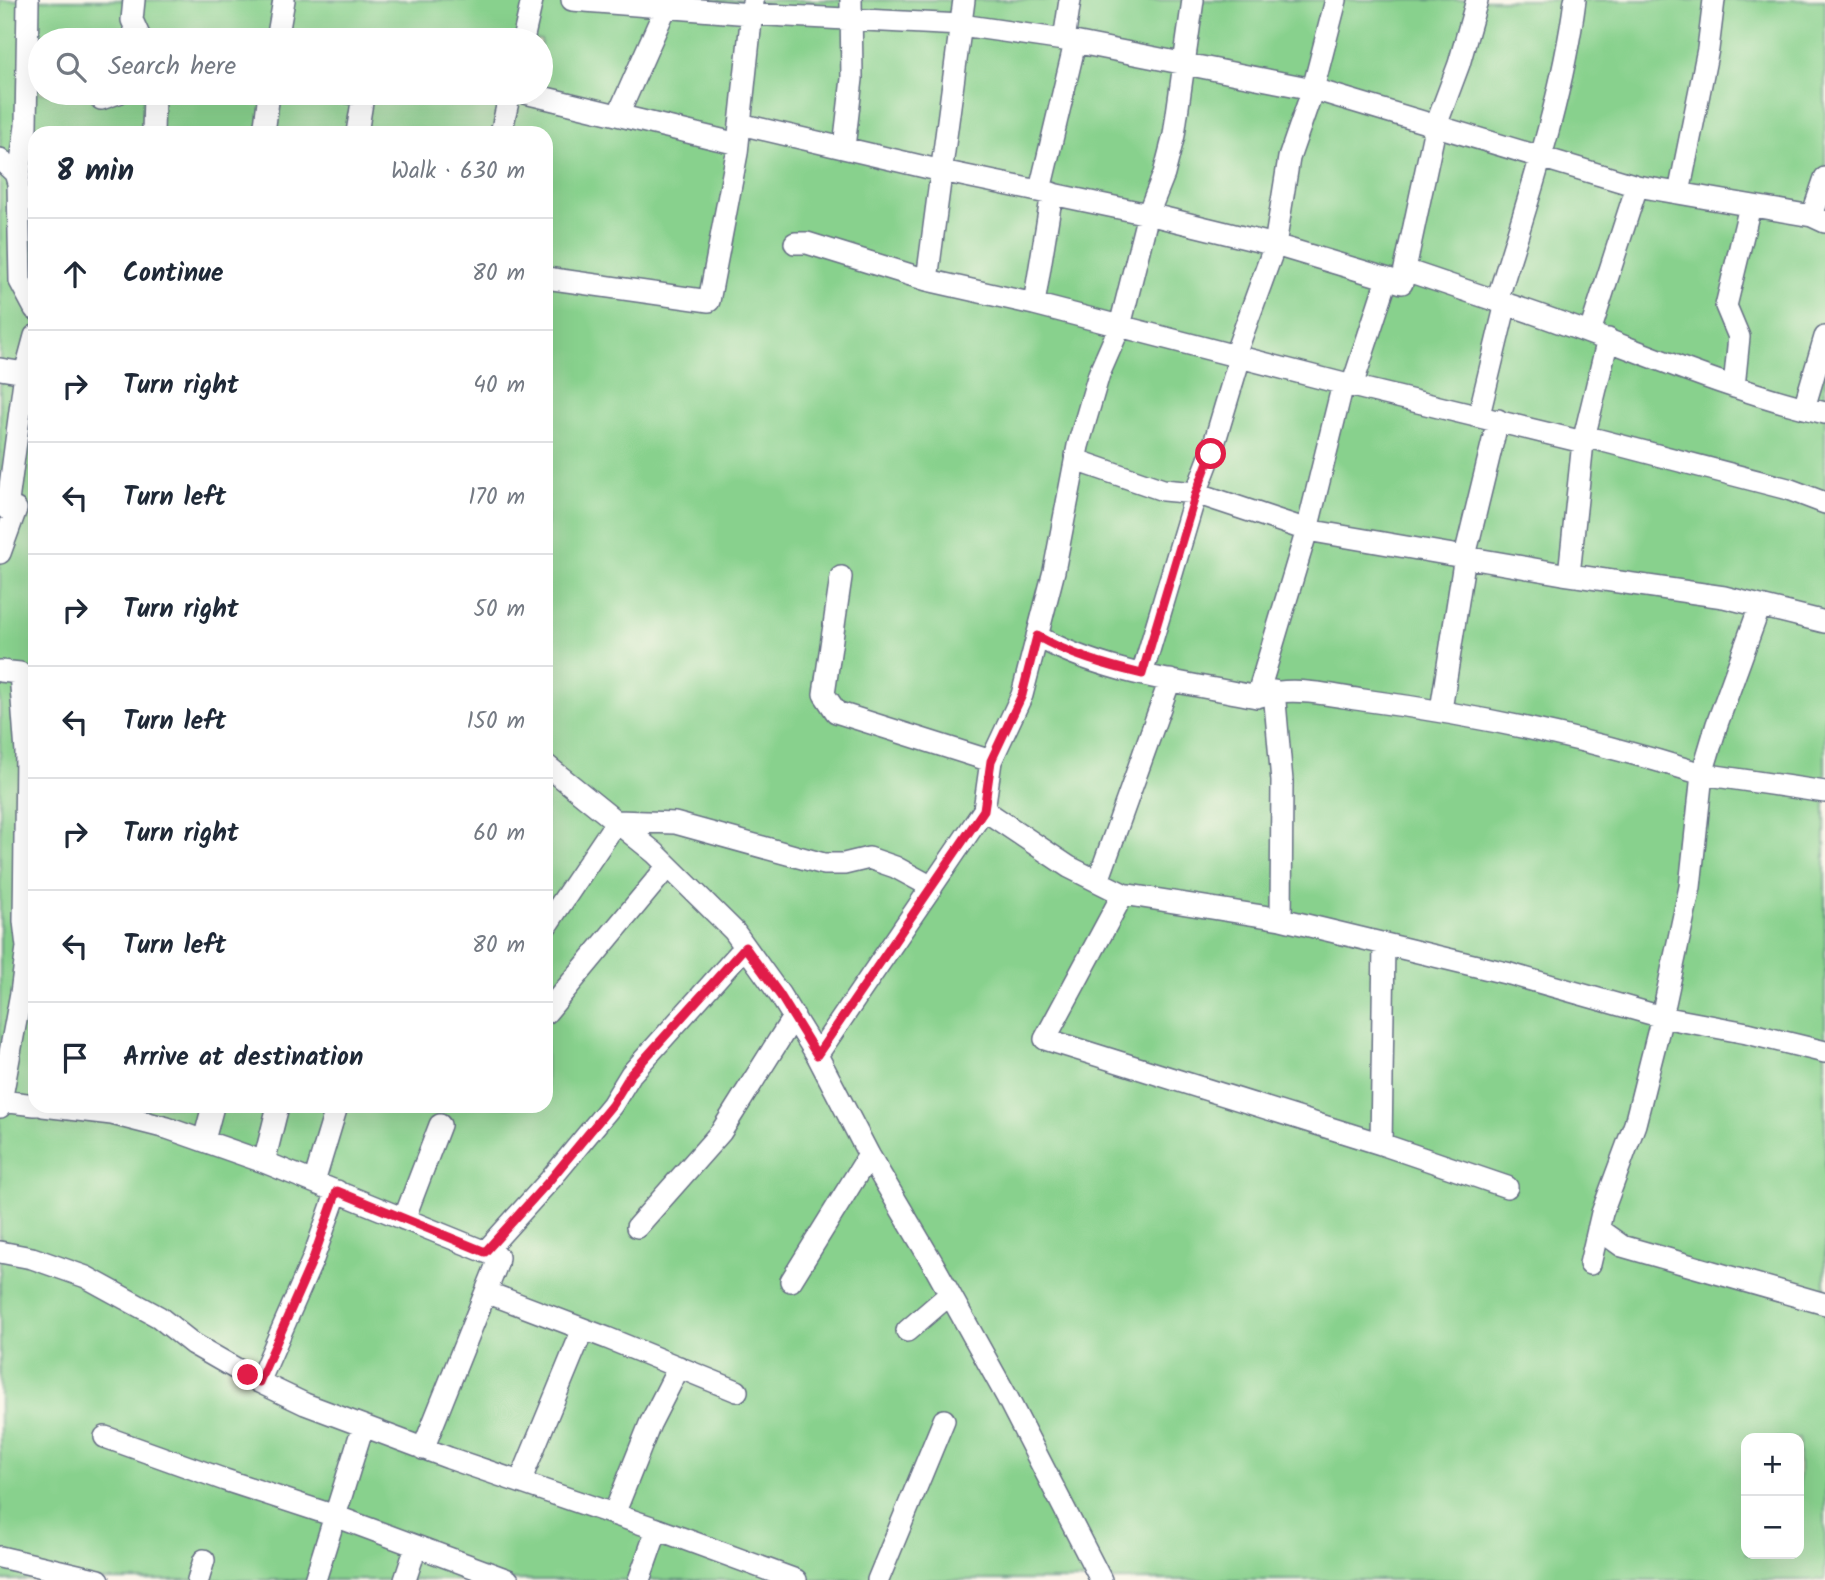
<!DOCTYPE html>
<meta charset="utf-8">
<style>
:root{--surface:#fff;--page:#f2f2f3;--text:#1f2937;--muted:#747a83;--line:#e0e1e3}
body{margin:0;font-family:Kalam,sans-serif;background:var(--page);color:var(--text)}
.controls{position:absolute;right:21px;bottom:21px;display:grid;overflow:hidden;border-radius:14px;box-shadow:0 7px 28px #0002}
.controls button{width:63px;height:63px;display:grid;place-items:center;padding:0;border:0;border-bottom:2px solid var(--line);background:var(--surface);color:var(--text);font:35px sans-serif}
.stop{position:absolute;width:21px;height:21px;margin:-16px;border:5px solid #e11d48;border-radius:50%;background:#fff}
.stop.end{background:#e11d48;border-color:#fff;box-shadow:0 2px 7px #0008}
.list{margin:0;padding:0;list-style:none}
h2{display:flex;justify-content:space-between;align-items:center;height:91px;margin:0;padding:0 28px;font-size:30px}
h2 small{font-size:23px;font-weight:400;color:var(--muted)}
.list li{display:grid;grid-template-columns:46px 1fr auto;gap:21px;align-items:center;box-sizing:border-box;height:112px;padding:0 28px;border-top:2px solid var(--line)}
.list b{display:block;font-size:26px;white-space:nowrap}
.list em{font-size:23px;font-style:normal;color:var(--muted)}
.icon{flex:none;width:38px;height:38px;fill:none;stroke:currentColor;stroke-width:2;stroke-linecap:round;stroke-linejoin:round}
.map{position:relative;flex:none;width:1825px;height:1580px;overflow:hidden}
.search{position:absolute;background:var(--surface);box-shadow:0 7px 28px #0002;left:28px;top:28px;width:525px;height:77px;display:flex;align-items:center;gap:18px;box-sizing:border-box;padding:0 24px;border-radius:38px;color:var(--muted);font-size:26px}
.panel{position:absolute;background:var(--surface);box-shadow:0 7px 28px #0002;left:28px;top:126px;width:525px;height:987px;border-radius:21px}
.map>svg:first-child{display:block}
</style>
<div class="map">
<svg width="1825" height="1580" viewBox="0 0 1825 1580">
<rect width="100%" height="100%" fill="#fbf7ec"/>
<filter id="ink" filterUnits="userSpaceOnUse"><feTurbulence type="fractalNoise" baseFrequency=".0143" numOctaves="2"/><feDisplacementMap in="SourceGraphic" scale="14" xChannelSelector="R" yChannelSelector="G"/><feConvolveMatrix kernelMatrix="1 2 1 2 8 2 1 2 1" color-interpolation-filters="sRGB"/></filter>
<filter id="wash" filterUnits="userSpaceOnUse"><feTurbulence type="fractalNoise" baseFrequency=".00686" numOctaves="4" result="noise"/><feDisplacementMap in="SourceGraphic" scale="28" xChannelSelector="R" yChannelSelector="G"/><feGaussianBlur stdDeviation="1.57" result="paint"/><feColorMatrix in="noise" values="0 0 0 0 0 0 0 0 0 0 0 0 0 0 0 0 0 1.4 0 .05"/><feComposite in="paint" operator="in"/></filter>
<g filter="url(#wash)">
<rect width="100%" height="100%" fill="#f0e7cb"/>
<!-- green -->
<path fill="#88d18d" stroke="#528076" stroke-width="2" fill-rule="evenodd" d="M0,0H1825V1580H0ZM40,40H541V93H40ZM35,133H546V1106H35ZM1746,1438H1799V1554H1746Z"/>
</g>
<g filter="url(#ink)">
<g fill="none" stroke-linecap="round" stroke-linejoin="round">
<defs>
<path id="minor" d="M134,0L132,20L141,40
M572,0L751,14L961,25L1064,40L1313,89L1637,186L1812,216L1825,222
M964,0L927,280L1034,304L1352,386L1583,442
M1575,0C1562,102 1527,202 1497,301C1607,335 1712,387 1825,413
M277,40L284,0
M523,40L532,0
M1064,40L1070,0
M349,93L363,96L357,133
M525,93L738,144
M101,99L118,93
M618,115L666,7V0
M740,124L942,171L1148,214L1275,245L1402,283L1435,128L1459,64L1477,0
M153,133L154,93
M264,133L269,93
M501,133L510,93
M844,147L852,79L851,0
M0,159L15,173L18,183L20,281L35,309
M18,183L26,126L28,0
M1040,190L1075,43
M1679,193L1708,49L1714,0
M1812,216L1825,178
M795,243H807L927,280
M1405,270L1497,301
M546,278L709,301L737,153L753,2
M1034,304L1052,193
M1590,332L1637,186
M1235,355L1275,245L1289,158L1313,89L1336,0
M0,369L25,373
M1352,386L1387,279
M1734,387L1739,337L1726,306L1750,206
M1804,408L1825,337
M1479,415L1506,303
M1584,436L1788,489L1825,503
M1076,460L1163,490L1196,493L1307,530L1563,574L1724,597L1825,622
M7,509L25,373L35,336
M0,553L16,509
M1569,575L1583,442L1608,339
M841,577L824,694L836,712L991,761
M1760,606L1717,724L1702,774L1825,792
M1037,636C1103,674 1183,682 1257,697C1289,685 1329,695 1363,700C1477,715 1591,739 1702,774L1690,887L1662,1017L1635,1124L1602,1213L1590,1264
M0,671L20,673L26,752L24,921L27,947
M1142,674L1196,493L1211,454L1240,357
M1274,691L1282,781L1281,919
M1257,697L1307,530L1343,384
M1441,710L1465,556L1498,420
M546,765L655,853L734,931L780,995L817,1055L869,1155L932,1262L1007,1397L1101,1580
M984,810L991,761L1022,695L1054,571L1078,446L1099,374L1120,326L1148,214L1164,174L1174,135L1193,0
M1098,881L1170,680
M1123,894L1045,1039L1381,1144L1384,944
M546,926L617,821L675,823L824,864H844L869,858L895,867L932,887
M546,1013L668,866
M817,1055L984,810L1069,867L1123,894L1281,919L1510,974L1662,1017L1747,1033L1825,1052
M1,1101L35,1105
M43,1106L112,1114L167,1128L264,1162L498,1257L497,1264L423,1449
M0,1107L21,993L27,947L35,943
M204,1140L213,1106
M1381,1144L1507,1187
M264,1162L278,1106
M314,1182L337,1106
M404,1219L440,1125
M637,1227L721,1132L794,1016
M1598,1229L1622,1246L1825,1304
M0,1252L32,1258L86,1277L159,1317L193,1344L259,1382L305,1404L449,1458L657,1529L796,1580
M485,1252L550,1180L612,1105L631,1074L745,947
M791,1281L869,1155
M486,1292L607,1338L737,1391
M907,1331L950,1294
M259,1382L313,1259L337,1191
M105,1437L225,1480L335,1516L508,1580
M520,1482L583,1329
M614,1514L650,1424L679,1367
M0,1557L99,1580
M198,1580L204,1560
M315,1580L363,1426
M405,1580L416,1547
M639,1580L657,1529
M878,1580L944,1420"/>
</defs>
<!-- minor casing -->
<use href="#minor" stroke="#666f84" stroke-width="24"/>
<!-- minor -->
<use href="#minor" stroke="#fff" stroke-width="21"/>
</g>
</g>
<g fill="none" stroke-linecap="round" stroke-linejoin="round" filter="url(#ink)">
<!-- route -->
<path stroke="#e11d48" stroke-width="9" d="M248,1375L259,1382L313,1259L337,1191L485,1252L550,1180L612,1105L631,1074L745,947L780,995L817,1055L984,810L991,761L1022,695L1037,636C1070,655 1105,665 1142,674L1196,493L1211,454"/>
</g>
</svg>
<div class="controls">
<button>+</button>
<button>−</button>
</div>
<div class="stop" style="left:1211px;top:454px"></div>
<div class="stop end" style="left:248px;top:1375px"></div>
<div class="search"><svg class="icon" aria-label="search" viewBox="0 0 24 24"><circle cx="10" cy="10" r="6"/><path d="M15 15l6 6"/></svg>Search here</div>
<section class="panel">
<h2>8 min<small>Walk · 630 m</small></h2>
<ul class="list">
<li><svg class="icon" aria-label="ahead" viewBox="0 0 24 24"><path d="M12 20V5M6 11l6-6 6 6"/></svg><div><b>Continue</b></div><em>80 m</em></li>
<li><svg class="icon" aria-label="right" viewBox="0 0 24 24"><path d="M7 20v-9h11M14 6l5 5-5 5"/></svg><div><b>Turn right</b></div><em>40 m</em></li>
<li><svg class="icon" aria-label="left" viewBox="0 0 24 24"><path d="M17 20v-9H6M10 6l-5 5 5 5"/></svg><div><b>Turn left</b></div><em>170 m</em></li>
<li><svg class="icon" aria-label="right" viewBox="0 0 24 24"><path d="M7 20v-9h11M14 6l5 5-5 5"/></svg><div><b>Turn right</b></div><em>50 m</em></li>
<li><svg class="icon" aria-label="left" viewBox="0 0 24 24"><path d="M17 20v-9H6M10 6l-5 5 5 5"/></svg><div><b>Turn left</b></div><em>150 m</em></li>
<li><svg class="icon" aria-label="right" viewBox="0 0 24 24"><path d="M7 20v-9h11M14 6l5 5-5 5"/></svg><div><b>Turn right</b></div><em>60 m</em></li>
<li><svg class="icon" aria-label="left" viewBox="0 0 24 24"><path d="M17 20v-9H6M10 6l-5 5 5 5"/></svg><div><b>Turn left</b></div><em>80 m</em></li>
<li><svg class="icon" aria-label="arrive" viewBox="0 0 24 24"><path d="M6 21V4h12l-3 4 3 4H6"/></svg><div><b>Arrive at destination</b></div></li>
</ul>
</section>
</div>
